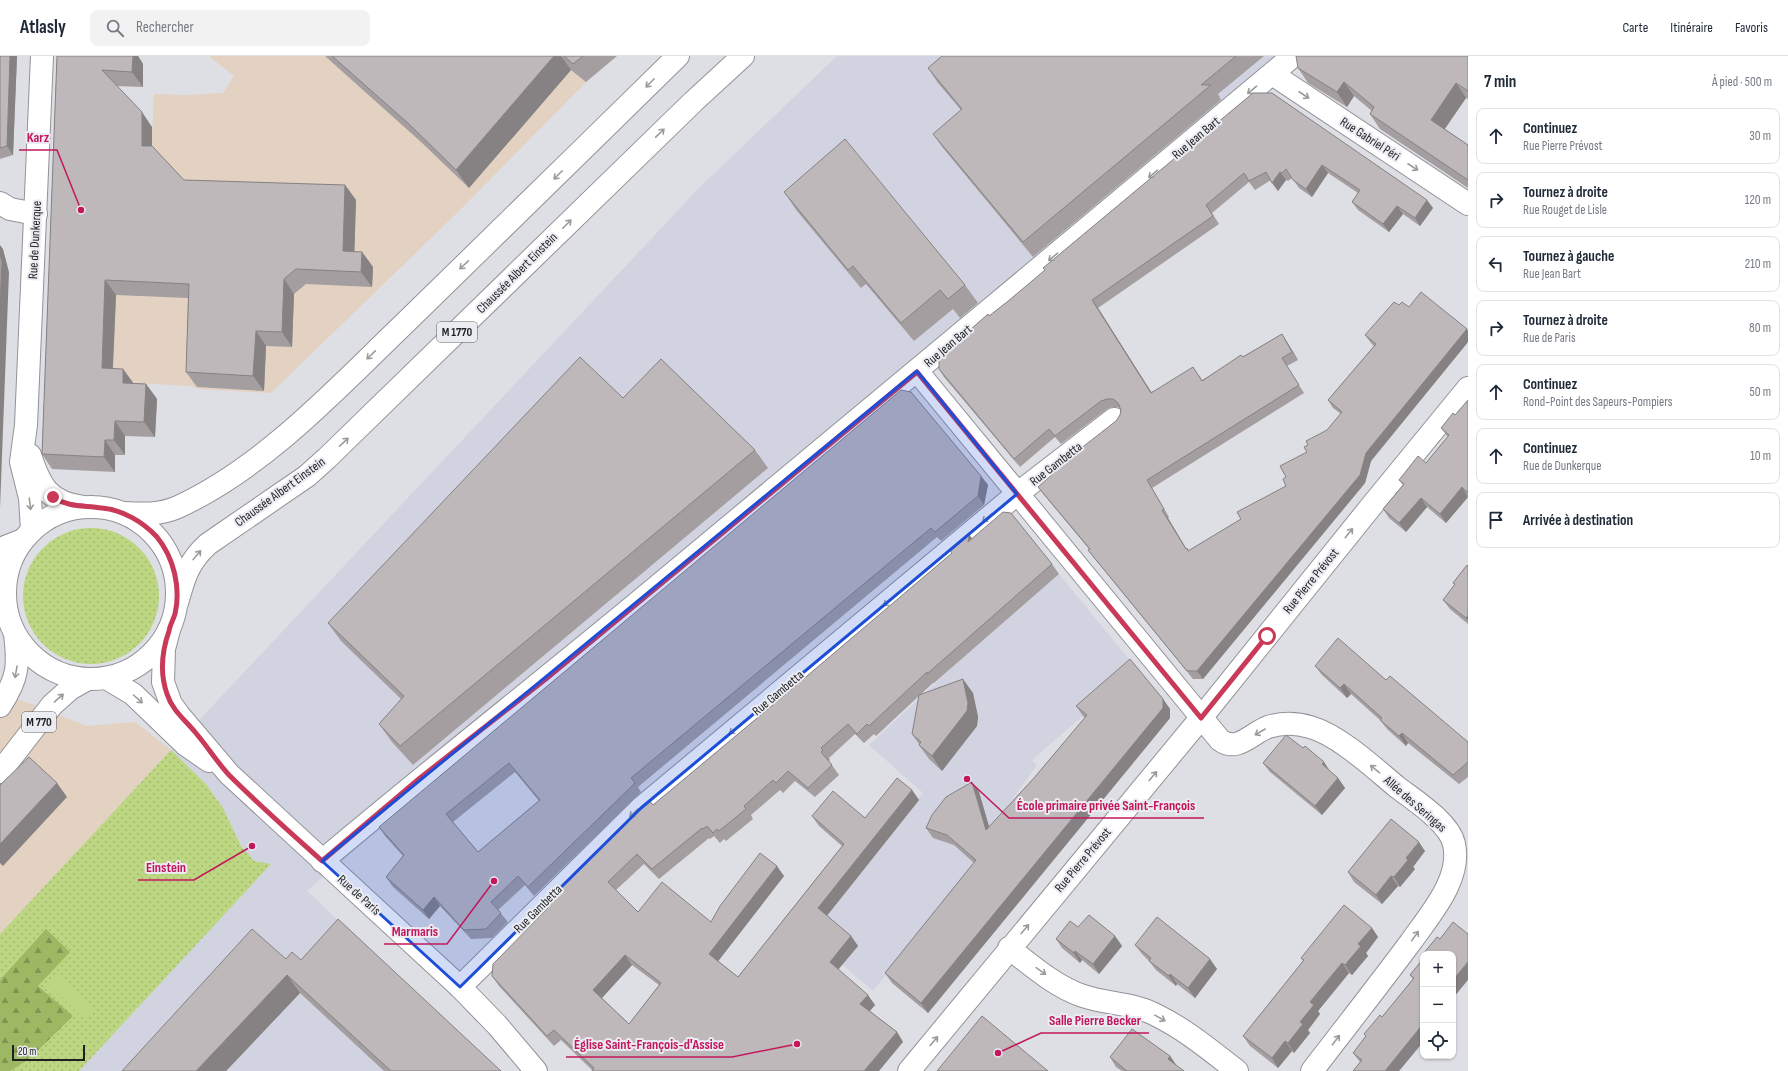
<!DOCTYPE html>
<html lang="fr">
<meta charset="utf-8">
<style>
:root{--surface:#fff;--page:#f2f2f3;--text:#1f2937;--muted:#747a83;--line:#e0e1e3}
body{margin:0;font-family:"Sofia Sans Condensed",sans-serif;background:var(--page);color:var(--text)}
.controls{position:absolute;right:12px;bottom:12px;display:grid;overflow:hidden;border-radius:8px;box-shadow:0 1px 3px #0004}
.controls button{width:36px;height:36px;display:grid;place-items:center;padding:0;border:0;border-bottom:1px solid var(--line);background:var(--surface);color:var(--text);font:20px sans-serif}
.scale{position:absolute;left:12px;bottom:10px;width:73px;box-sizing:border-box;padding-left:4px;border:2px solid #1f2022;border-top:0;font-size:11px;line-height:14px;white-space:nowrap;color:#1f2022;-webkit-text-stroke:3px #ebebf2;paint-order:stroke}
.stop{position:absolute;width:12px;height:12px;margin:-9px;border:3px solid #c93958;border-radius:50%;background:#fff}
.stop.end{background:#c93958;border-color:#fff;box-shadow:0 1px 4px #0008}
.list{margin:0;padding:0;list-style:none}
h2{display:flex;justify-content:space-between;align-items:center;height:52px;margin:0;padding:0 16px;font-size:17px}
h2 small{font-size:13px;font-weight:400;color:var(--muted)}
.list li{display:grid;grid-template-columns:26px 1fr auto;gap:12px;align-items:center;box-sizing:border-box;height:56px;margin:0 8px 8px;padding:0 8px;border:1px solid var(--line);border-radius:8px}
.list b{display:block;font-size:15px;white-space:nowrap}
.list p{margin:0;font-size:13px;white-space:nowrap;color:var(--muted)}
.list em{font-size:13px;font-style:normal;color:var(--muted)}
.icon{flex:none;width:22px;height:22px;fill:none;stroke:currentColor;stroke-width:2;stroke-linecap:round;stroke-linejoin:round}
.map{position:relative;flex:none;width:1468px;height:1015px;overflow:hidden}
header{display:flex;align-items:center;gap:24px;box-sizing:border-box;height:56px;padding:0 20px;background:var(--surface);border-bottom:1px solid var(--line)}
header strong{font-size:19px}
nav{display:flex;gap:22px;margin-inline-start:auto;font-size:14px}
.search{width:280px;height:36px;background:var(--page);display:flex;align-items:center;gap:10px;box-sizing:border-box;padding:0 14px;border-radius:8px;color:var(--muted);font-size:15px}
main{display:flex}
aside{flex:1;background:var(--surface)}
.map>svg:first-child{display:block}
</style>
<header>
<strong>Atlasly</strong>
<div class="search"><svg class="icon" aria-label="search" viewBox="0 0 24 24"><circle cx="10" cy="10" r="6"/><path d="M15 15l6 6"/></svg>Rechercher</div>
<nav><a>Carte</a><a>Itinéraire</a><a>Favoris</a></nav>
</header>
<main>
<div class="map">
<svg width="1468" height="1015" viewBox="0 0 1468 1015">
<defs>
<pattern id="grass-dots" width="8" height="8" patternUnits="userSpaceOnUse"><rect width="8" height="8" fill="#bcd682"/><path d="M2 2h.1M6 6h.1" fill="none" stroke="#a1b770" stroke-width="1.8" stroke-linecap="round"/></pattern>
<pattern id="forest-firs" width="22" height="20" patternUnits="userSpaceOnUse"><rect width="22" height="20" fill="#9eb763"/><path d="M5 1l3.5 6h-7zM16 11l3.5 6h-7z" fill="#809451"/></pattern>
</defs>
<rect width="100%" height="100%" fill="#dedee5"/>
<!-- commercial -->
<path fill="#e3d2c1" d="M209,0H617L586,26L462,152L271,337L197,333L190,330L50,322L152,77L154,38L189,39L223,37L234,20Z
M0,642L24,645L87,670L135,666L171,694L0,878Z"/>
<!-- built -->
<path fill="#d2d3e1" d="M837,0H1279L307,835L498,1015H79L270,808L254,805L241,790L223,752L206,728L171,694L698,133Z
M1059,518L1137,613L1032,704L1037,709L1003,756L1055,801L918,880L873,935L811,881L923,737L869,689L960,604Z"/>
<!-- grass -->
<path fill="url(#grass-dots)" d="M23 540a68 68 0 1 1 136 0a68 68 0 1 1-136 0Z
M171,694L206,728L223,752L241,790L254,805L271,808L79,1015H0V878Z"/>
<!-- forest -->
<path fill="url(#forest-firs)" d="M46,873L70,896L38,930L73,960L29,1003L10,1015H0V924Z"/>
<!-- garden -->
<path fill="#bcd682" d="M57,917L95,953L85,964L47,928Z"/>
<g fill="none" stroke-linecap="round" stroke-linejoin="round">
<defs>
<path id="street" d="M1272,18L1468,148
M0,147L10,153L36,158
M917,315L1220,684C1237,697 1252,677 1268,671C1281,667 1297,667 1310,671C1339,679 1374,712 1397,731C1414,744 1449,766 1454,788C1457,802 1454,816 1448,829C1440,848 1422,870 1410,887C1378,930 1345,972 1312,1015
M322,805C425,718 532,634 636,548C856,366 1074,183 1293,0
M1009,892C1032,910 1056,931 1083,940C1107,948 1132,947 1154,958C1185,973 1210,994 1237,1015
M460,931L641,752L1017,438L1114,363
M909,1015L1201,662L1369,453L1468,332"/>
<path id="secondary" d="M30,399C40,430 48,446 83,451
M32,474L30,442L21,406L26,369L42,0
M0,493L23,484
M0,549L7,558
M169,574L164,593L163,626L171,648L179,659L229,718L460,931L497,969L536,1015
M106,622L133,638L186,689L209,705"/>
<path id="primary" d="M5 537a86 86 0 1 1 172 0a86 86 0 1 1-172 0Z
M124,457C142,458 160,459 178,451C266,410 336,333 405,267C496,179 587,89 678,0
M177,547C184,522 188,506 208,488L307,420L327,402L694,45L743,0
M0,650C18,622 19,611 15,578
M0,716L52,649L70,633L86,624"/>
</defs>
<!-- street casing -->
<use href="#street" stroke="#929298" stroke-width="24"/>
<!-- secondary casing -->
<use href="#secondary" stroke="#929298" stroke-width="24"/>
<!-- primary casing -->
<use href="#primary" stroke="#929298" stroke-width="24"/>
<!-- street -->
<use href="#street" stroke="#fff" stroke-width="22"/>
<!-- secondary -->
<use href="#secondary" stroke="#fff" stroke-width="22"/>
<!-- primary -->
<use href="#primary" stroke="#fff" stroke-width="22"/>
</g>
<!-- wall -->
<path fill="#a49ea0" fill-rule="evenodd" d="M0,0H17L13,99L0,103Z
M57,0H138L143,8V31L116,30L152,71V90L184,124L345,129L356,144L354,196H362L373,211L372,231L306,228L294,238L292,291L266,290L264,335L197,331L186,316L188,242L116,239L113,313H123L133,327L146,328L157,343L155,381L125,380V399H115V416L52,413L42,398Z
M325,0H617L586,26L571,14L469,132L421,86Z
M942,0H1264L1218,38L1221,44L1033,201L943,92L933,78L961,54L938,27L928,12Z
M1468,0V43L1466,42L1445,73L1468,89V132L1380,73L1370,58L1372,55L1354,40L1347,51L1308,27L1298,12Z
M1253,37L1433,152L1420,170L1403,158L1389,176L1358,154L1352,146L1358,137L1328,117L1312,141L1299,132L1292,122L1288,125L1286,124L1278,135L1271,124L1255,134L1249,126L1212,157L1219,168L1098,252L1151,336L1199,319L1202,324L1282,278L1298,304L1287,310L1304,337L1152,432L1169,461L1168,462L1186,492H1187L1189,495L1241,463L1286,430V421L1307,396L1308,389L1327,374L1341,358L1333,352L1328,344L1374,290L1371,287L1365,279L1399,249L1409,251L1467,273L1468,275V286L1371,405L1365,427L1203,623H1193L1094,502L1088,494L1089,493L1044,439L1038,431L1116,365L1120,359V353L1118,351H1113L1107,353L1061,388L1055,381L1020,411L944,321L939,313L989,260L1007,246L1045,215Z
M784,136L965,229L978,247L960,262L953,253L914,285L866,228L861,232L797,155Z
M623,342L755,394L768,412L413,709L392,686L379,668L401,643L341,585L328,567Z
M1468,344V441L1446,467L1427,451L1406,476L1389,462L1383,453L1403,429L1399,424L1426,407L1448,381L1441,372L1455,359Z
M981,420L988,429L984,449L941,485L937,481L638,731L641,736L534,840L525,829L498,854L508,866L492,882L471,883L440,850L429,863L393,831L386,821L403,800L385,780L379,771ZM515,716L539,745L478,796L453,766Z
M972,482L1052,508L1059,518L934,627H933L920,639L973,637L978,661L977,670L942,715L929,703L919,689V688L912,678L919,640L876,680L874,678L864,687L855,678L829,702L830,704L829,705L839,719L815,741L795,725L783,737L780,734L751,759L753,763L726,785L724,783L720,787L714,780L710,783L709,782L659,823L644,808L616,834L638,856L711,866L784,820L718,905L738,921L842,790L819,770L812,760L865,762L912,734L919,744L827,860L851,880L858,890L838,914L875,949L870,955L897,976L903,986L592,1014L561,984L554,990L499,930L492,920L547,853L544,848L653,749L774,648L952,498L950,494ZM632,909L659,929L629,968L602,942Z
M1468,510V568L1450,553L1443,544L1455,529L1453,527Z
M1315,610L1386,624L1468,686V721L1459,728L1408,687L1406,690L1387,673L1380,664L1351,638L1347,642L1322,619Z
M1163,643L1170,653V662L928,957L892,927L885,917L974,807L954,789L933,782L926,772L972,726L979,736L989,771L1034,722L1085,662L1083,660L1076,650Z
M1263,707L1330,715L1338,722L1345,732L1322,759L1270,716Z
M1425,795L1413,811L1415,813L1400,831L1398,830L1382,848L1354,826L1348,816Z
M1078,871L1115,880L1122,890L1099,918L1082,904L1080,907L1062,892L1056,883Z
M1372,872L1378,881L1366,897L1368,900L1352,919L1349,917L1318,955L1320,958L1308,974L1310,977L1294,997L1292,995L1278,1012L1250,990L1243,980L1303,905L1301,902Z
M1135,889L1217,913L1195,942L1177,928L1176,930L1156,914L1149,905L1142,898Z
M1423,899V986L1399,1015H1353L1360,1006L1353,997L1366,981L1364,978L1382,961L1413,923L1410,919L1423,904L1421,901Z
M286,903L301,904L501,1015H384L300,937L226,1015Z
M1170,1000L1176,1009L1184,1015H1122L1116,1011L1110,1001Z"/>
<!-- shaded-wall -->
<path fill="#868182" d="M10,0H17L13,99L7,90Z
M132,0H138L143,8V31L132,16Z
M554,0H561L571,14L469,132L456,114Z
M1344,26L1354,40L1347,51L1337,36Z
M1456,27L1466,42L1441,78L1431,64Z
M142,56L152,71V105L142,90Z
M1322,109L1328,117L1312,141L1306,133Z
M1280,116L1286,124L1278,135L1272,127Z
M345,129L356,144L354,210L343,195Z
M1427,144L1433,152L1420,170L1415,162Z
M1397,150L1403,158L1389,176L1383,168Z
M0,189L3,193L9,216L0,452Z
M362,196L373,211L372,231L361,216Z
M284,223L294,238L292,291L282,276Z
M105,224L116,239L112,327L102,312Z
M1092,244L1098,252L1157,345L1151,337Z
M1467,273L1468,275V286L1371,405L1365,427L1203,623L1197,615L1366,397Z
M256,275L266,290L264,335L253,320Z
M1282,278L1287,286L1298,304L1292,296Z
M123,313L134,328L123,327Z
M146,328L157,343L155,381L144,366Z
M115,365L125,380V399L114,384Z
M105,384L115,399V416L104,401Z
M981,420L988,429L984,449L978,440Z
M1462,431L1468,441L1446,467L1440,458Z
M1421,442L1427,451L1406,476L1399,467Z
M1162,454L1168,462L1191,501L1186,493Z
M969,478L976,488L968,486Z
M1468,559V565L1466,562Z
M963,623L973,637L978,661L977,670L942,715L932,700Z
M1344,628L1351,638L1347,642L1340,632Z
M1163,643L1170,653V662L928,957L921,947Z
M1402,677L1408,687L1406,690L1399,680Z
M1324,706L1330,715L1322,708Z
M1338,722L1345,732L1322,759L1315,750Z
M972,726L979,736L993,784L986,774Z
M57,727L67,741L3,810L0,807V788Z
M912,734L919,744L825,862L818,852Z
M1419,786L1425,795L1413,811L1415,813L1400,831L1394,821L1406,802Z
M777,810L784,820L716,908L709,898Z
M1391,820L1398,830L1382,848L1376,839Z
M434,841L440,850L429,863L423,854Z
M1372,872L1378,881L1366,897L1368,900L1352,919L1345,909L1358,888Z
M851,880L858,890L836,916L830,906Z
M1115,880L1122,890L1099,918L1093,908Z
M1075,895L1082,904L1080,907L1074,897Z
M625,899L632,909L600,944L593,934Z
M1210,903L1217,913L1195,942L1188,932Z
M1468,906V924L1453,942V924Z
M1342,907L1349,917L1318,955L1320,958L1308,974L1310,977L1294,997L1288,987L1300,966L1310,946Z
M1170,918L1177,928L1176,930L1169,920Z
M287,919L300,937L226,1015H196Z
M868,939L875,949L867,958L860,948Z
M1423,968V986L1399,1015H1385Z
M897,976L903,986L879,1015H864Z
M1285,985L1292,995L1278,1012L1272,1002Z
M1170,1000L1177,1010L1168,1003Z"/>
<!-- building -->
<path fill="#bfb8ba" stroke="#868182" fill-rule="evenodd" d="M0,0H10L7,90L0,92Z
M57,0H133L132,16L102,14L142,56V90H152L184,124L345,129L343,195L362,196L361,216L296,213L284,223L282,276L256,275L253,320L186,316L189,228L105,224L102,312L123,313V327L146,328L144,366L115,365L114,384H105L104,401L42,398Z
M332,0H554L456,114L409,68Z
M564,0H583L573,8Z
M942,0H1236L1201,29H1211L1023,186L933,78L962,53L928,12Z
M1296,0H1468V35L1456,27L1431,64L1468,89V124L1370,58L1374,51L1344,26L1337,36L1298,12Z
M1253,37H1272L1427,144L1415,162L1397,150L1383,168L1352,146L1360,134L1322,109L1306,133L1293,124L1286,113L1282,117L1280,116L1272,127L1266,116L1249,125L1244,117L1206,149L1213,160L1092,244L1151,337L1193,311L1202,325L1241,299L1243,301L1282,278L1292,296L1282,302L1299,329L1147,424L1164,453L1162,454L1186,493L1187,492L1188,495L1241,463L1237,456L1286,430L1283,423L1286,421L1280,410L1307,396L1304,391L1308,389L1306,385L1327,374L1342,356L1328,344L1376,288L1365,279L1394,246L1399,249L1402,246L1409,251L1421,236L1467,273L1366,397L1360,419L1197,615H1187L1088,494L1090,493L1038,431L1072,401L1071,400L1116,365L1120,359L1121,354L1118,347L1113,343H1107L1101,345L1055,380L1049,373L1014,403L939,313V303L972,275L971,273L988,258L989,260L1007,246L1045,214L1043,212Z
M845,83L965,229L948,243L940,234L901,267L853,210L848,214L784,136Z
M0,198L2,206L0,254Z
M580,301L623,342L661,303L755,394L400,690L379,668L404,640L328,567Z
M901,334L911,336L981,420L978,440L935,476L931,472L631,722L635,727L528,831L518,820L491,846L501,857L486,873L464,874L434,841L423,854L386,821L404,799L379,771ZM509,707L540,744L478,796L446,758Z
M1468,344V434L1467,436L1462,431L1440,458L1421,442L1399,467L1383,453L1404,428L1399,424L1418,400L1426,407L1449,379L1441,372L1453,357L1455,359Z
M1003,456L1011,457L1052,508L927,618V616L869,670L867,668L857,678L848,668L821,692L823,694L821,696L832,709L808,732L788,715L776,727L773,724L744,750L746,753L719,775L717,773L713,777L707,770L703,773L702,772L652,813L637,798L608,826L638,856L662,826L711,866L720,850L760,797L777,810L709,898L738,921L844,788L812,760L833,735L865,762L897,722L912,734L818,852L851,880L830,906L868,939L860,948L897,976L864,1015H592L594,1012L554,974L547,980L492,920L493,908L548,852L544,848L642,751L650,745L653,749L774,648L952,497L950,494L969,478L968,486ZM625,899L661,927L629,968L593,934Z
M1467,509L1468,510V559L1466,562L1443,544L1455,528L1453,527Z
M1338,582L1386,624L1390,620L1468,686V706L1453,719L1402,677L1399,680L1380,664L1382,662L1344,628L1340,632L1315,610Z
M1130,603L1163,643V652L921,947L885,917L976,804L947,779L926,772L932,759L946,741L972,726L986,774L1034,722L1087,659L1076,650Z
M963,623L968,647L967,655L932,700L919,689L921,686L912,678L919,639Z
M1286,679L1303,692L1305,690L1324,706L1322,708L1338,722L1315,750L1263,707Z
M29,701L57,727L0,788V729Z
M1391,763L1419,786L1406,802L1408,804L1394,821L1391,820L1376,839L1348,816Z
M1344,849L1372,872L1358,888L1361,890L1345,909L1342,907L1310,946L1314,949L1300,966L1303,968L1288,987L1285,985L1272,1002L1243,980L1304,904L1301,902Z
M1089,859L1115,880L1093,908L1075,895L1074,897L1056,883L1070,865L1078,871Z
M1157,861L1210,903L1188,932L1170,918L1169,920L1149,905L1151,902L1135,889Z
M338,863L501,1015H391L287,919L196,1015H122L252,873L286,903L292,896L301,904Z
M1453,866L1468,878V906L1453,924V898H1423L1437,881L1440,883Z
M1423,903V962L1421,964L1423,966V968L1385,1015H1353L1362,1004L1353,997L1366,980L1364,978L1380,959L1382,961L1414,922L1410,919Z
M982,960L1048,1015H937Z
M1132,973L1170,1000L1168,1003L1184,1015H1127L1110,1001Z"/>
<!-- one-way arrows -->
<defs><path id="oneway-shaft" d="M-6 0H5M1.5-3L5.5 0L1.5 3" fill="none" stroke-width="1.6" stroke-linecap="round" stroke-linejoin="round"/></defs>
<g stroke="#9a9b9c">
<use href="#oneway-shaft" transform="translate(650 27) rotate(135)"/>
<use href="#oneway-shaft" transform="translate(1252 34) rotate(140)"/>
<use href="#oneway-shaft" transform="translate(1304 39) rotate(33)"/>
<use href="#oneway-shaft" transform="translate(660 77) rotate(-44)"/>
<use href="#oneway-shaft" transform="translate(1413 111) rotate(33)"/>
<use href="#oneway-shaft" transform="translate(1153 118) rotate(140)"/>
<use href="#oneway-shaft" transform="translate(558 119) rotate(135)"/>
<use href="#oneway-shaft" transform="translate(567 168) rotate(-45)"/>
<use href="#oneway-shaft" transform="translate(1053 201) rotate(140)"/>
<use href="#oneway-shaft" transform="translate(464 209) rotate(136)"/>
<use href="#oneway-shaft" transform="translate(371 299) rotate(136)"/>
<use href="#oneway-shaft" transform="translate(344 386) rotate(-43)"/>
<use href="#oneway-shaft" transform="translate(30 448) rotate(83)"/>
<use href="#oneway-shaft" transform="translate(987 462) rotate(140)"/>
<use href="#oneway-shaft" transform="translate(1349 477) rotate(-51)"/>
<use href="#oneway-shaft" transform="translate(197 499) rotate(-50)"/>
<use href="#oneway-shaft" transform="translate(888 546) rotate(140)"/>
<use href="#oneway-shaft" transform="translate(16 616) rotate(100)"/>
<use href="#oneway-shaft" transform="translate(59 642) rotate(-41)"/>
<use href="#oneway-shaft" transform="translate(138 643) rotate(42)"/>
<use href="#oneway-shaft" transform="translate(734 674) rotate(140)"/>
<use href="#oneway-shaft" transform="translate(1260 676) rotate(150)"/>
<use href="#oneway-shaft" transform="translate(1375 713) rotate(-141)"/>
<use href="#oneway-shaft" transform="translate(1153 720) rotate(-50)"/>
<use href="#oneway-shaft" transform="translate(634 757) rotate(137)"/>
<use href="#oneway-shaft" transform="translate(1025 873) rotate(-50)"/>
<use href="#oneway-shaft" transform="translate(1415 880) rotate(-54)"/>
<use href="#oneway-shaft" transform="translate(1041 915) rotate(35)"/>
<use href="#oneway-shaft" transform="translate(1160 962) rotate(29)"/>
<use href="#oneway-shaft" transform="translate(1336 984) rotate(-53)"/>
<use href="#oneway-shaft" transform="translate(934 985) rotate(-50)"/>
</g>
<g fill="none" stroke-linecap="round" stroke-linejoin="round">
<!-- route -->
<path stroke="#c93958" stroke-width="5" d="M53,441C69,452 84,449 102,452C123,454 143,466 157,481C174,502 181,532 175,558C173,564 170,569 169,575C162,595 160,618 167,638C172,654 185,664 195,676C207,690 217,706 229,719C259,749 291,777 322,805L420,722L547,622L917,316L1201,662L1267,580"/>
</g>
<!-- marked area -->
<path fill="#1d4ed8" fill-opacity="0.2" stroke="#1d4ed8" stroke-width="3" stroke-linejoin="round" d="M917,315L1017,438L641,752L460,931L322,805Z"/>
<g text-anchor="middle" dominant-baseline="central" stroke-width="4" stroke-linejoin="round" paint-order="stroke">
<!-- shield labels -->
<g fill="#ebebf2" stroke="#5c5d60" stroke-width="1">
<rect x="437" y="266" width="40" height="20" rx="3"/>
<rect x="22" y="656" width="34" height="20" rx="3"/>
</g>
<g font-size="12" font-weight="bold" fill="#1f2022">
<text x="457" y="276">M 1770</text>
<text x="39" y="666">M 770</text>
</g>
<!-- street labels -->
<g font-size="13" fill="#1f2022" stroke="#ebebf2">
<text transform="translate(1196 82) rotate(-40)">Rue Jean Bart</text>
<text transform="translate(1370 83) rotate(33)">Rue Gabriel Péri</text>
<text transform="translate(35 184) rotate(-87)">Rue de Dunkerque</text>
<text transform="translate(517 217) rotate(-45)">Chaussée Albert Einstein</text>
<text transform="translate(948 290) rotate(-40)">Rue Jean Bart</text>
<text transform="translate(1056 408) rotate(-38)">Rue Gambetta</text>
<text transform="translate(280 436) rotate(-36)">Chaussée Albert Einstein</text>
<text transform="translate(1311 525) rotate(-51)">Rue Pierre Prévost</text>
<text transform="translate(778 637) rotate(-40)">Rue Gambetta</text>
<text transform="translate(1415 748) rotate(41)">Allée des Seringas</text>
<text transform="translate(1083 804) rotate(-50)">Rue Pierre Prévost</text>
<text transform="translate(359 839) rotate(42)">Rue de Paris</text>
<text transform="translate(538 853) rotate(-45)">Rue Gambetta</text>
</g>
</g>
<!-- callouts -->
<path fill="none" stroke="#c2185b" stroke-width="1.5" d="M81 154L57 94H19M967 723L1009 762H1204M252 790L194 824H138M494 825L447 888H384M998 997L1041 977H1149M797 988L732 1001H566"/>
<g fill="#c2185b" stroke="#ebebf2" stroke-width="1.5">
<circle cx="81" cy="154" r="4"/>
<circle cx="967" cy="723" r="4"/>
<circle cx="252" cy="790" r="4"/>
<circle cx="494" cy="825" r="4"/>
<circle cx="998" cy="997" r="4"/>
<circle cx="797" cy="988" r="4"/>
</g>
<g font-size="14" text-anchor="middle" font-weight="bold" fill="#c2185b" stroke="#ebebf2" stroke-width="4" stroke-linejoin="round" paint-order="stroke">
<text x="38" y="86">Karz</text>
<text x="1106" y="754">École primaire privée Saint-François</text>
<text x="166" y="816">Einstein</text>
<text x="415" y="880">Marmaris</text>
<text x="1095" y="969">Salle Pierre Becker</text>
<text x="649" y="993">Église Saint-François-d'Assise</text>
</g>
</svg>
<div class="controls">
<button>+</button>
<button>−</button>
<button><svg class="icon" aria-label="locate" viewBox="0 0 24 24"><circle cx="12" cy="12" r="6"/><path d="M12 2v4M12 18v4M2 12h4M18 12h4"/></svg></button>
</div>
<div class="scale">20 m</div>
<div class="stop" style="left:1267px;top:580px"></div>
<div class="stop end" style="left:53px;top:441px"></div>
</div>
<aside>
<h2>7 min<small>À pied · 500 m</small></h2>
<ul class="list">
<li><svg class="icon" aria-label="ahead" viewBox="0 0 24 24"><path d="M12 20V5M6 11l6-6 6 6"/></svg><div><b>Continuez</b><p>Rue Pierre Prévost</p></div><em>30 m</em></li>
<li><svg class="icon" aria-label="right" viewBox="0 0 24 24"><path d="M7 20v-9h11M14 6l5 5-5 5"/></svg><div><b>Tournez à droite</b><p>Rue Rouget de Lisle</p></div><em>120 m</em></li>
<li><svg class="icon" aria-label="left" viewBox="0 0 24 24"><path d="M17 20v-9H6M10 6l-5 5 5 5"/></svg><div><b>Tournez à gauche</b><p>Rue Jean Bart</p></div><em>210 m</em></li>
<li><svg class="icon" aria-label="right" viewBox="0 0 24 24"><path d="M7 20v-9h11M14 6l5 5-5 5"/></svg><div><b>Tournez à droite</b><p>Rue de Paris</p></div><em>80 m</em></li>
<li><svg class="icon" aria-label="ahead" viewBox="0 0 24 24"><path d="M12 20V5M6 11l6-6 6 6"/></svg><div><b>Continuez</b><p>Rond-Point des Sapeurs-Pompiers</p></div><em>50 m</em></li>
<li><svg class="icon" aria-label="ahead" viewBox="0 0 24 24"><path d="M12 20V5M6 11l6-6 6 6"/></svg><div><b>Continuez</b><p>Rue de Dunkerque</p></div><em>10 m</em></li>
<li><svg class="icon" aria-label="arrive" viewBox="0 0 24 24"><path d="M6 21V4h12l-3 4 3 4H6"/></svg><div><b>Arrivée à destination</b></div></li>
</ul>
</aside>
</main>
